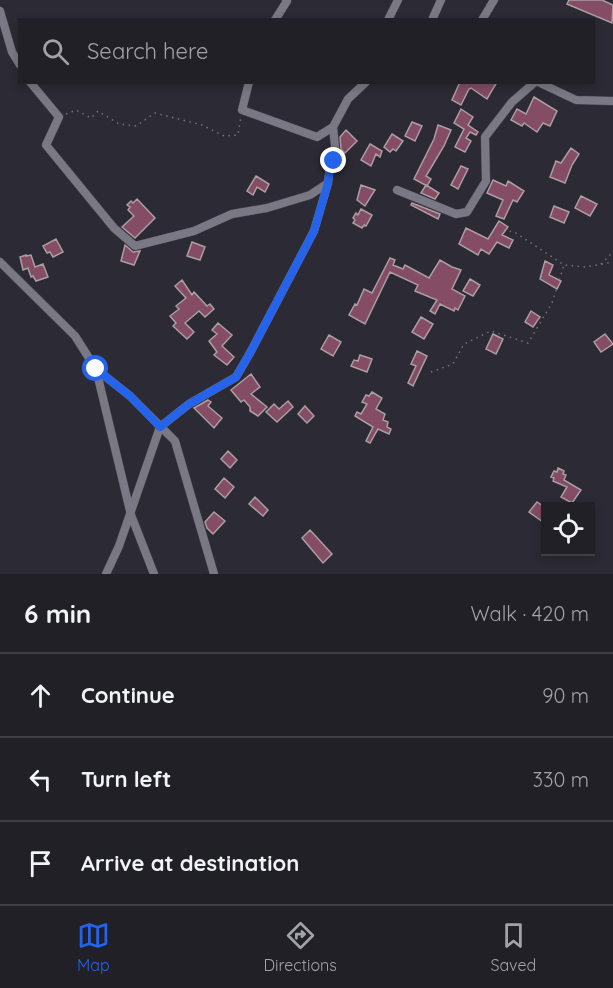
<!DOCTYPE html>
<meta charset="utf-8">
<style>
:root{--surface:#212027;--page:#2d2d33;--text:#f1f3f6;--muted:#a2a3a7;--line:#3e3e44;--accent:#2563eb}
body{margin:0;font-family:Quicksand,sans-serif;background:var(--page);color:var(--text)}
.controls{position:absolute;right:18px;bottom:18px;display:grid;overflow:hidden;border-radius:0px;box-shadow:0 3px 9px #0003}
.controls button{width:54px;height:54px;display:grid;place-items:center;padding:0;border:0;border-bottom:2px solid var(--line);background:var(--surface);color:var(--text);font:30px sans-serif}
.stop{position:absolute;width:18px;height:18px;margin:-14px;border:4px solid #2563eb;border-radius:50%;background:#fff}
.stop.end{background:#2563eb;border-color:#fff;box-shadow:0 2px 6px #0008}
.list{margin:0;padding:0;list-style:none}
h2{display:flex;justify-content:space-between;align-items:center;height:78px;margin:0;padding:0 24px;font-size:26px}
h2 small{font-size:20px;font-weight:400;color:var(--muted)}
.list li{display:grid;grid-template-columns:39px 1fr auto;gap:18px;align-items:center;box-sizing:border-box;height:84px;padding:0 24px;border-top:2px solid var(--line)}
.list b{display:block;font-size:22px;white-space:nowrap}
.list em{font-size:20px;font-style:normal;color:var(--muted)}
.icon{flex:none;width:33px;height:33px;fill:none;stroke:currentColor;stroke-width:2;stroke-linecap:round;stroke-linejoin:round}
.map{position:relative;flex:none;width:613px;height:574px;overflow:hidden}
.search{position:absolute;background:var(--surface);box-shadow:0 3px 9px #0003;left:18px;right:18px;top:18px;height:66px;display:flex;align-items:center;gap:15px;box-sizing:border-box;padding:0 21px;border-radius:0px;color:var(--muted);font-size:22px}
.sheet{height:330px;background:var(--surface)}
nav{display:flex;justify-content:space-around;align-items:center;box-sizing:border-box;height:84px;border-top:2px solid var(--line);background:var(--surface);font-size:16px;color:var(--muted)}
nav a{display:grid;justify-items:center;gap:3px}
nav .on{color:var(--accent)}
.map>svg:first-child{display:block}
</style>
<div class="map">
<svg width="613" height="574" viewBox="0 0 613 574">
<rect width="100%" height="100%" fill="#2c2a34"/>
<!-- building -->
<path fill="#844c65" stroke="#ab9ea3" stroke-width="1.5" d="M569,0H602L613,5L612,23L567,4Z
M460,82H497L487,99L471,88L469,89L461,105L452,100Z
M534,97L557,111L550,126L543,123L537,132L524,123L522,126L511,120L517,109L526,114Z
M461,109L473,117L468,125L478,132L476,135L470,132L466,138L471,141L465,152L455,147L464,129L454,123Z
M412,122L422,126L415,141L405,136Z
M438,125L451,130L444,146L426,176L431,179L427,186L414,179L434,139Z
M346,130L357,141L345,153L341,149L340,137Z
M392,134L403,141L396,151L393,149L390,152L384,147Z
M370,144L382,151L380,157L376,154L371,166L361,160Z
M571,148L579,154L572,165L565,183L550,177L556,161L561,163Z
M461,166L468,169L458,189L451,185Z
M256,176L269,184L265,192L257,187L253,195L247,191Z
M493,180L506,186L508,181L524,191L517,202L513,200L504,219L496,216L503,200L487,193Z
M361,185L375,190L365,206L357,200Z
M426,185L439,193L435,199L421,193Z
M581,196L597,204L590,216L575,208Z
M137,199L155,218L135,238L122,227L134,216L128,210L130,207L127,205L131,201L133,203Z
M412,203L440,214L438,219L411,205Z
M554,206L569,212L564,223L550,217Z
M361,209L372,215L366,226L364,225L362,228L353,223L355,220L353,218L356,213L358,215Z
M499,221L508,227L502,235L513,240L509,248L497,242L489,254L481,249L478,255L459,244L466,228L488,239Z
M56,239L63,252L53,257L50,252L47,253L43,246Z
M192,242L205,247L200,260L187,256Z
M125,245L133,252L140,251L134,265L121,261Z
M26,255V256L31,255L35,267L43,264L48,277L36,281L33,276L31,277L28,268L23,270L20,257Z
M390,258L395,260L393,265L403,269L405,265L429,278L440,260L452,267L461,270L452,289L465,296L458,310L455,308L454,311L440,304L435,314L430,311L437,300L415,291L418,285L390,272L365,324L349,315L355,304L357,305L364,289L372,293Z
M545,261L553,265L549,275L561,281L557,289L540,279Z
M470,279L480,285L473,296L463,291Z
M182,280L192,295L194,292L207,306L210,304L214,309L205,317L199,311L185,323L194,332L187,339L173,326L176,323L170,316L179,309L176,306L186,298L175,286Z
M531,311L540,317L533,327L525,322Z
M421,317L433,324L424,339L412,332Z
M218,323L232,335L222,346L234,357L227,365L214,355L217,352L209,341L217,334L212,330Z
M493,334L503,339L496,354L486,349Z
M605,334L613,344L601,352L594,342Z
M329,335L341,342L333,356L321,349Z
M417,351L427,356L413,386L408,383L416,366L411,364Z
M360,355L372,359L367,372L351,366L354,360L358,361Z
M251,374L260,387L251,394L267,407L258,416L250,411V407L244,400L241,402L231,390Z
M372,392L382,398L376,409L385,414L383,420L388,422L387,427L391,429L389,434L378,429L370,443L366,441L373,427L355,416L357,412L361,414L367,404L362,402L366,395L369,396Z
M208,400L211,402L208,406L222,418L214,428L194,408Z
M288,401L293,407L277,422L266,412L274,404L279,409Z
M305,406L314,416L307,423L298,414Z
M228,451L237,460L230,468L221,459Z
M558,468L564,471L563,474L566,475L564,480L581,490L572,503L561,497L567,487L553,481L554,478L551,477L554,471L557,472Z
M224,478L234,487L225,498L215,489Z
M255,497L268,510L263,516L249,504Z
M537,502L546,508V518L543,522L529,512Z
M214,512L225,521L213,534L207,528L205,522Z
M310,530L332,554L323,563L302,538Z"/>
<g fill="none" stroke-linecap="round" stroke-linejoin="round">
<defs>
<path id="minor" d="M0,11L12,52L20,65
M275,20L287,1L286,0
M388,20L398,0
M432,20L441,0
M482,20L494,0
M30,82L59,117L46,145L114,228L135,246L194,231L232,214L267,208L310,195L328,183L330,166L336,155L333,127L348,99L366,82
M249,82L242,110L317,137L333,127
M538,82L576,100L613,101
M397,190L456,214L467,212L486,181L485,137L512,102L535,82
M0,262L75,336L96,369L130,396L175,441L214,574
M96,369L131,515L154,574
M106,574L119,546L160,427L189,404L236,377L250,353L314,231L328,183"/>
</defs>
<!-- minor casing -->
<use href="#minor" stroke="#48474e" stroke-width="9"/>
<!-- path -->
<path stroke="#74727b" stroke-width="1.5" stroke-dasharray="1.5 4.5" stroke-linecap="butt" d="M66,114L76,110L91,118L98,111L119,124L136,126L155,113L202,125L224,136L238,135L241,116
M504,229L516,233L564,265L586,267L613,262
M601,264L613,252
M431,372L453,364L464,344L491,331L528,343L552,303L564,265"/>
<!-- minor -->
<use href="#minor" stroke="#7a7884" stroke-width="8"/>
</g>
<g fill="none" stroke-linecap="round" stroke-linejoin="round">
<!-- route -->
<path stroke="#2563eb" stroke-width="8" d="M96,369L130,396L160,427L189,404L236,377L250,353L314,231L328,183L330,166L334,161"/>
</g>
</svg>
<div class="controls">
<button><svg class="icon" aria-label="locate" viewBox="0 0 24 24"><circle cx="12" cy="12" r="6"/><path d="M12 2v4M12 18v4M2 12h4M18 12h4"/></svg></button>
</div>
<div class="stop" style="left:96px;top:369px"></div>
<div class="stop end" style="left:334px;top:161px"></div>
<div class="search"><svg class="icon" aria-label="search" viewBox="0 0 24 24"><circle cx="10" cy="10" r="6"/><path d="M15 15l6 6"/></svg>Search here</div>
</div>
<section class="sheet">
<h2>6 min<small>Walk · 420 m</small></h2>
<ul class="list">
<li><svg class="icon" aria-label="ahead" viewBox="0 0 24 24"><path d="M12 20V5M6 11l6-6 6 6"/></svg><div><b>Continue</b></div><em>90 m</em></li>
<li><svg class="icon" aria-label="left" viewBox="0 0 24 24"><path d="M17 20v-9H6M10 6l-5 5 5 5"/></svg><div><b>Turn left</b></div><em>330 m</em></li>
<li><svg class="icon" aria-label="arrive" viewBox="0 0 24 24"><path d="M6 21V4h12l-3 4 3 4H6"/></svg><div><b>Arrive at destination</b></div></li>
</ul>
</section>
<nav>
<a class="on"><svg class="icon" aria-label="map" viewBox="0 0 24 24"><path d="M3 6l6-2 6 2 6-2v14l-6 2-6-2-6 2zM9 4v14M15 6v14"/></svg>Map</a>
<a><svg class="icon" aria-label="directions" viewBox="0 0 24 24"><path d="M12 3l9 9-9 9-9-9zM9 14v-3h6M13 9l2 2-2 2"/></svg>Directions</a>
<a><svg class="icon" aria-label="saved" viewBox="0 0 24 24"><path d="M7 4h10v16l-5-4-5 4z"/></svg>Saved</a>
</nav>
